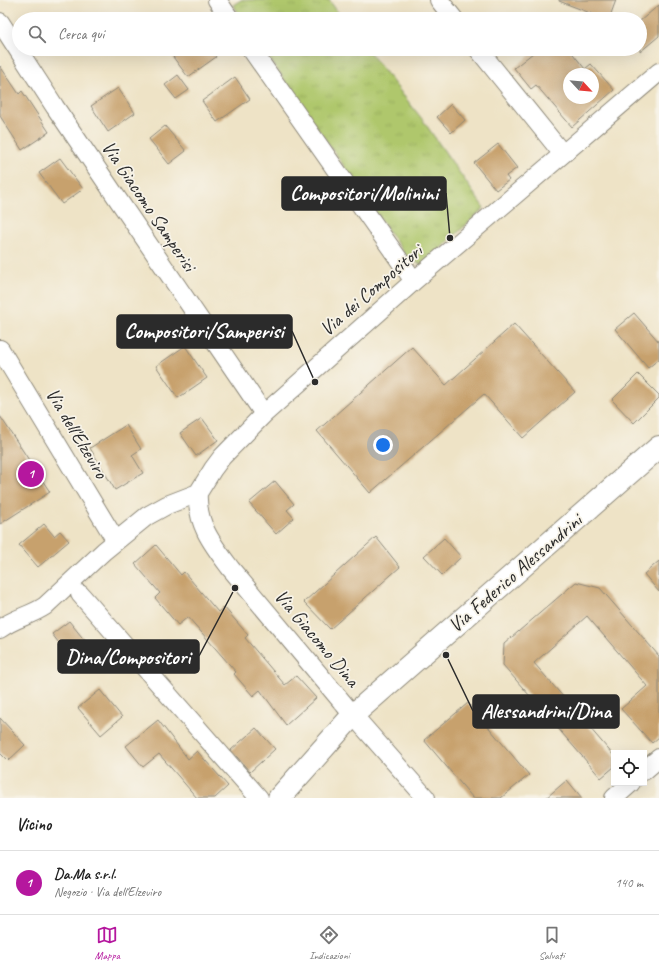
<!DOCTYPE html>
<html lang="it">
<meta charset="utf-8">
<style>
:root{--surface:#fff;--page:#f6f6f6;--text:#222;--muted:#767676;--line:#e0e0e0;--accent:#b5179e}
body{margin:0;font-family:Caveat,sans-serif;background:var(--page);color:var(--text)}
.controls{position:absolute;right:12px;bottom:12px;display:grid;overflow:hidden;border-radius:0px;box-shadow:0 4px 16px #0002}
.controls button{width:36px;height:36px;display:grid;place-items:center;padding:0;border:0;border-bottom:1px solid var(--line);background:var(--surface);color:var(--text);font:20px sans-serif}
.compass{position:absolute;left:563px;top:68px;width:36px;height:36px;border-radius:50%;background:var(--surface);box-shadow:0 4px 16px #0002;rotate:116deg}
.you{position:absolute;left:383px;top:445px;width:14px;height:14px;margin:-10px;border:3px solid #fff;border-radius:50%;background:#1a73e8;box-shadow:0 0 0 6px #1a73e833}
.badge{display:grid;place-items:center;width:26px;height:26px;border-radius:50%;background:var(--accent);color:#fff;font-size:13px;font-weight:700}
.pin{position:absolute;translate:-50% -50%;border:2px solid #fff;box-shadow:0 1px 4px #0006}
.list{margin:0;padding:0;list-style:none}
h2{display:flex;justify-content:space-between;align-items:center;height:52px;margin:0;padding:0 16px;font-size:17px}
h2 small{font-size:13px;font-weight:400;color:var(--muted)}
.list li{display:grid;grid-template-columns:26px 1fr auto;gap:12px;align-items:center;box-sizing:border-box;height:64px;padding:0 16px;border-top:1px solid var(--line)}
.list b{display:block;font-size:15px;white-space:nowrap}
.list p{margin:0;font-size:13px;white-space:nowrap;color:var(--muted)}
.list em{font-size:13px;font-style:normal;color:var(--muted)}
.icon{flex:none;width:22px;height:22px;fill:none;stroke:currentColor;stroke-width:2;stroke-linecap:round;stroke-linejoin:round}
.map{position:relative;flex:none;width:659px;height:798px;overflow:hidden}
.search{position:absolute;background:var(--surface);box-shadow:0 4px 16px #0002;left:12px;right:12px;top:12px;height:44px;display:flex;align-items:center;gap:10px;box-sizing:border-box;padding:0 14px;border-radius:22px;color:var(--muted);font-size:15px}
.sheet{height:116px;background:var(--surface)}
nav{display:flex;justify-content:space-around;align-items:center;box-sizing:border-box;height:56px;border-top:1px solid var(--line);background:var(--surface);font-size:11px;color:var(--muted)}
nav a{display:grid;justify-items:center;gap:2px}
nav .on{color:var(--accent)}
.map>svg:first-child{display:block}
</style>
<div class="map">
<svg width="659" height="798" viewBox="0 0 659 798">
<defs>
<pattern id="grass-tufts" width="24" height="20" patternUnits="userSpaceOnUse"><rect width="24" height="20" fill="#afc76c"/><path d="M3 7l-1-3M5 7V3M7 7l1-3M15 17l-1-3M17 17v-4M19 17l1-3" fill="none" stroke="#97ab5e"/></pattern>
</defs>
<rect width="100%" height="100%" fill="#f7f3e8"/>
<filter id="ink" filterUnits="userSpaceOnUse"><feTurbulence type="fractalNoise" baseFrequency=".025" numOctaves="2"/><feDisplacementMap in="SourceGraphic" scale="8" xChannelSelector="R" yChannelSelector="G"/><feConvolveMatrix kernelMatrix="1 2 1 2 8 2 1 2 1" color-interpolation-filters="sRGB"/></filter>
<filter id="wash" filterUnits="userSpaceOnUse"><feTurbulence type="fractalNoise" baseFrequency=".012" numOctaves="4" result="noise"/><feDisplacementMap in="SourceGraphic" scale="16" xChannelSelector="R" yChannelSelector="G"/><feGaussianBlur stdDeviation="0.9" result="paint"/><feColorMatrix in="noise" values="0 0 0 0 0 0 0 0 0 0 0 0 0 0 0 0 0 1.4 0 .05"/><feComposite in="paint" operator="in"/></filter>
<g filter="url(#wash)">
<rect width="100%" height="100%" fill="#eee3c6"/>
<!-- grass -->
<path fill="url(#grass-tufts)" stroke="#6d794c" d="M241,0H329L343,19H243L233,5Z
M263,49H367L422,119L484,208L423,265L408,259Z"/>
<g id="blocks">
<!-- building -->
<path fill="#c7a16d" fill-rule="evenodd" d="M559,0H616L609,19H606L559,1Z
M659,5V36L640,52V21Z
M185,49H211L216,57L188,77L173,57Z
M538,49H569L585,69L591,64L614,90L572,127L536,85L531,89L514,68ZM569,74H593V98H569Z
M0,66L19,94L22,91L49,132L22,150L0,116Z
M178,75L189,90L176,99L165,85Z
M235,77L250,99L217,122L202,101Z
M118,88L135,113L108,132L91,106Z
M451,104L465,120L451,133L437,117Z
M165,126L186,151L169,164L149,139Z
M498,144L517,168L506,176L509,180L496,190L474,163Z
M60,158L83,189L62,204L39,173Z
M634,313L659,342V359L648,368L615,329Z
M514,324L575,392L523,438L484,394L370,493L317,431L412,347L446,385Z
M185,346L207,378L178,398L156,366Z
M638,374L659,395V398L634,423L612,400Z
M0,416L50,492L0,524Z
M202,418L218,440L196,456L180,433Z
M126,425L141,449L132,455L143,473L115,490L90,448Z
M275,481L294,504L287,510L294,518L276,534L249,503Z
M44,524L54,536L60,531L69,541L38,567L19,545Z
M376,537L400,567L330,629L304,602Z
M444,538L461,557L442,575L424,556Z
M156,545L181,575L184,572L218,612L224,607L248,635L245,638L285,685L296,676L316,698L286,725L260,690L253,696L234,674L236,672L188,617L178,625L155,598L160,593L135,564Z
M659,561V592L644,574Z
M576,582L600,588L659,656V737L652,743L621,709L647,686L587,616L534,663L614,756V767L601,778L503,665L504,644Z
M69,621L94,652L76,665L52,634Z
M100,690L122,717L101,735L78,708Z
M468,703L529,775L501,798H473L424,740Z
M0,718L25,745L8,761L0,753Z
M158,720L188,759L197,751L228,786L215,798H197L159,754L143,767L126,746Z
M256,728L275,749L250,772L231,750Z
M567,780L582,798H546Z"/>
</g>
</g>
<g filter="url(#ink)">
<use href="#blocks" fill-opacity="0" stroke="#8c8778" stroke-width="1"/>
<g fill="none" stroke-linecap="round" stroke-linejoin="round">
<defs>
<path id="minor" d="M217,0L230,19
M439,0L454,19
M0,22L55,107L264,414
M251,49L414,281
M478,49L562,153
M0,349L116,541
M198,493C196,524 213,545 231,569L353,715L426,798
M80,594L259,798
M0,629C14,618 30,616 45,606L104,551L147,516L167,505L198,493L213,469L222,457L264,414L414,281L659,72
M644,771L659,758
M614,798L631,783"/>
<path id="tertiary" d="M279,798L353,715L659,447"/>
</defs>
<!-- minor casing -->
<use href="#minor" stroke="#8c8778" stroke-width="20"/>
<!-- tertiary casing -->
<use href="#tertiary" stroke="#8c8778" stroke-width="24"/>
<!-- minor -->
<use href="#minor" stroke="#fff" stroke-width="18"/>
<!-- tertiary -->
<use href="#tertiary" stroke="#fff" stroke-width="22"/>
</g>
</g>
<g text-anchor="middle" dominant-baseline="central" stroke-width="3.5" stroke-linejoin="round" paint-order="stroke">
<!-- street labels -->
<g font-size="20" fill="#2b2b2b" stroke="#f7f3e8">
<text transform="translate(149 206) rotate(56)">Via Giacomo Samperisi</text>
<text transform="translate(371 290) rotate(-41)">Via dei Compositori</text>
<text transform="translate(77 433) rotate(59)">Via dell'Elzeviro</text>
<text transform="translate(515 573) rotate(-41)">Via Federico Alessandrini</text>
<text transform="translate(317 638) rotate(50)">Via Giacomo Dina</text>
</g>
</g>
<!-- callouts -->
<path fill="none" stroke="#2b2b2b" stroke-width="1.5" d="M450 238L446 193M315 382L292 331M235 588L199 656M446 655L473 711"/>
<g fill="#2b2b2b" stroke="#f7f3e8" stroke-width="1.5">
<circle cx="450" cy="238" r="4"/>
<circle cx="315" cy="382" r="4"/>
<circle cx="235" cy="588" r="4"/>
<circle cx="446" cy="655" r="4"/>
</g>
<g fill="#2b2b2b" stroke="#2b2b2b" stroke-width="1.5">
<rect x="282" y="177" width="164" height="33" rx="4"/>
<rect x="117" y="315" width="175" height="33" rx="4"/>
<rect x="58" y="640" width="141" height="33" rx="4"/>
<rect x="473" y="695" width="146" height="33" rx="4"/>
</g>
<g font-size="21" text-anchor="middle" font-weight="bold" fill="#fff">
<text x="364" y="200">Compositori/Molinini</text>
<text x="204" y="338">Compositori/Samperisi</text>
<text x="128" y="664">Dina/Compositori</text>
<text x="546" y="718">Alessandrini/Dina</text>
</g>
</svg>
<div class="controls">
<button><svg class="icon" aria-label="locate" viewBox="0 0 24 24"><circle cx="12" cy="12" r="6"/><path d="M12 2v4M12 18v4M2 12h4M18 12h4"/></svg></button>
</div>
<svg class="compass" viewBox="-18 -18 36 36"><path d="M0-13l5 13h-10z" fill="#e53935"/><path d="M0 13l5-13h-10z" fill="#767676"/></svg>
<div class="you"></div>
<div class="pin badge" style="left:31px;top:474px">1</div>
<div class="search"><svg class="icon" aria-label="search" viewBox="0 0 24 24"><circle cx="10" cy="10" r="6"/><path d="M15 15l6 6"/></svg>Cerca qui</div>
</div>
<section class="sheet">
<h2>Vicino<small></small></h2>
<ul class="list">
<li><span class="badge">1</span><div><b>Da.Ma s.r.l.</b><p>Negozio · Via dell'Elzeviro</p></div><em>140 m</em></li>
</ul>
</section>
<nav>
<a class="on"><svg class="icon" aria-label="map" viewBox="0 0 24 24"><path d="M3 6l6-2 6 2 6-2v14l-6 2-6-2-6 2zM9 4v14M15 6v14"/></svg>Mappa</a>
<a><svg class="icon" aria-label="directions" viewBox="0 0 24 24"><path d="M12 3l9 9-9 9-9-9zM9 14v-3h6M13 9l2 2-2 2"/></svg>Indicazioni</a>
<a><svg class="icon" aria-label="saved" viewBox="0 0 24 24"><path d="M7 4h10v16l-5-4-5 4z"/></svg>Salvati</a>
</nav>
